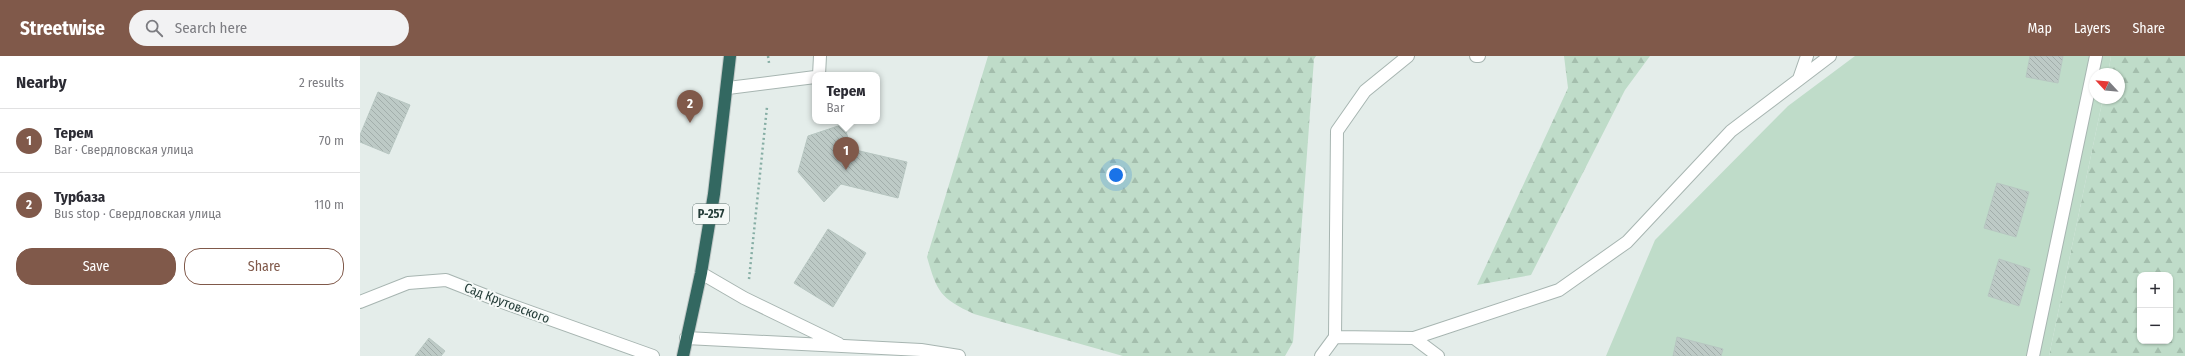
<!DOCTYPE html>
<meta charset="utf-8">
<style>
:root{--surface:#fff;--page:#f2f2f3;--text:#2b2b33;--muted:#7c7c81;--line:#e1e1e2;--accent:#80594a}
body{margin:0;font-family:"Fira Sans Condensed",sans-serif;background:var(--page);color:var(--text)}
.controls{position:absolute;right:12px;bottom:12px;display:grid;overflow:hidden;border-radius:8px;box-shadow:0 1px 3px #0004}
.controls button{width:36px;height:36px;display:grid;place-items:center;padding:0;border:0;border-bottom:1px solid var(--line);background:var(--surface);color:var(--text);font:20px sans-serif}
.compass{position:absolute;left:1729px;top:12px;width:36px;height:36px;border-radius:50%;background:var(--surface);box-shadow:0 1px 3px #0004;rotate:296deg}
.you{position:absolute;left:756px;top:119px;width:14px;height:14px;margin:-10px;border:3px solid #fff;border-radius:50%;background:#1a73e8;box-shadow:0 0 0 6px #1a73e833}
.badge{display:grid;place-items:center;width:26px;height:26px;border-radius:50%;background:var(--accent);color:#fff;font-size:13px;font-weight:700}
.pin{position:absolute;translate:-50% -33px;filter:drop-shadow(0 1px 2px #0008)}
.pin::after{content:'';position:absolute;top:21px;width:14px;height:12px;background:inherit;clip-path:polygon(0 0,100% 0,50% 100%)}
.popup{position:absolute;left:452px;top:16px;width:68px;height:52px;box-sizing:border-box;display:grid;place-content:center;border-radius:8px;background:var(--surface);filter:drop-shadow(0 1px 3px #0005);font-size:13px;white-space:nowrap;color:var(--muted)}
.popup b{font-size:15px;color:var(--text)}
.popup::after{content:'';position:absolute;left:50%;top:100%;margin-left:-8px;border:8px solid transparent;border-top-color:var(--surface)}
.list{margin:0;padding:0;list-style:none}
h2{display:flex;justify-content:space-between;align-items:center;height:52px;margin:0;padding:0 16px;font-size:17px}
h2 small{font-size:13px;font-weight:400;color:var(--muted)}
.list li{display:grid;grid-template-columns:26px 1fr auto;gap:12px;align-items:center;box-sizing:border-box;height:64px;padding:0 16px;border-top:1px solid var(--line)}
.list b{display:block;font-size:15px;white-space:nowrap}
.list p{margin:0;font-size:13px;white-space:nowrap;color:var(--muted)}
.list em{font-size:13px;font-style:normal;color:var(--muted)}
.actions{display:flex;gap:8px;padding:12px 16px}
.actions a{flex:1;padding:9px 0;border:1px solid var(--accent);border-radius:16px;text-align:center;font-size:14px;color:var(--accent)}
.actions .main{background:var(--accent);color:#fff}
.icon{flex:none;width:22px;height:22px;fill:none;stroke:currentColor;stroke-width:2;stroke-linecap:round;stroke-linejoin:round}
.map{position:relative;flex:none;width:1825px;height:300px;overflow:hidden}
header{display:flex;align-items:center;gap:24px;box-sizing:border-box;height:56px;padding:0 20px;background:var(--accent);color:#fff}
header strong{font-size:19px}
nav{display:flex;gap:22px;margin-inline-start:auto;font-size:14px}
.search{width:280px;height:36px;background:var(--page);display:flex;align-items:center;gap:10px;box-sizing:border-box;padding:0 14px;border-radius:22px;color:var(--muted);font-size:15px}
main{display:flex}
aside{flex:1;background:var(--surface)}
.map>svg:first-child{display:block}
</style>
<header>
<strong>Streetwise</strong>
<div class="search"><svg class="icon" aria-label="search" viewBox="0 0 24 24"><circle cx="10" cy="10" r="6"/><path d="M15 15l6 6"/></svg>Search here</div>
<nav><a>Map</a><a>Layers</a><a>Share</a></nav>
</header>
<main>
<aside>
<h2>Nearby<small>2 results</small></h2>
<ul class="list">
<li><span class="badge">1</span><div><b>Терем</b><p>Bar · Свердловская улица</p></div><em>70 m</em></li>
<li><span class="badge">2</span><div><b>Турбаза</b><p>Bus stop · Свердловская улица</p></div><em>110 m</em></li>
</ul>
<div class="actions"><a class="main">Save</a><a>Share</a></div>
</aside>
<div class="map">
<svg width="1825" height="300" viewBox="0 0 1825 300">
<defs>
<pattern id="forest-firs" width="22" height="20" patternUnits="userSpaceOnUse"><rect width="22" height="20" fill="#bfdcc9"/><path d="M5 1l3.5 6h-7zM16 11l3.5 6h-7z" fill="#a4bead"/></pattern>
<pattern id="building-back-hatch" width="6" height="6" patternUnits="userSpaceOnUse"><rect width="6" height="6" fill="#bdcac6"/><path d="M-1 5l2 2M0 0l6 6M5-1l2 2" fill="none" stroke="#a2aeab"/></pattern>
</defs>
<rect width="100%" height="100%" fill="#e4edea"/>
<!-- forest -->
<path fill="url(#forest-firs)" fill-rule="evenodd" d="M628,0H956L954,3L933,286L925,300H763L614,258C580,242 577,236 567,201Z
M1204,0H1290L1265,34L1171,219L1117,229L1208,32Z
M1751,0H1825V300H1689L1743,42H1759V18H1748ZM1780,219H1810V285H1780Z"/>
<!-- garden -->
<path fill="#bfdcc9" d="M1495,0H1751L1748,18H1735V42H1743L1689,300H1246L1295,184L1428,50Z"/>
<!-- building -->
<path fill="url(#building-back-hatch)" stroke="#b7c6c1" d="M1670,0H1703L1698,27L1666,21Z
M18,36L50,49L29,98L0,86V79Z
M484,68L491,93L547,106L538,142L481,128L464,146L438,116L448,80Z
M1637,127L1669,136L1656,181L1624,172Z
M468,173L506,197L473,251L434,227Z
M1639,203L1670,213L1659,250L1628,240Z
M1317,281L1363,293L1361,300H1313Z
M69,282L85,295L81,300H55Z"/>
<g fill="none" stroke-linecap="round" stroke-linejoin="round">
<defs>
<path id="minor" d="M1048,0L1005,35L977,75L975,281L1054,282L1199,234L1267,186L1371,75L1470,0
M1116,0H1119
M459,19L460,0
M1439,23L1447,0
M368,32L455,21
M341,217L384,242L479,288
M0,246L48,227L86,224L142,246L293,300
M326,282L561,294L599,300
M1054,282L1078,300
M961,300L975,281
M1673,300L1736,0"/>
<path id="highway" d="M323,300L341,217L354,138L370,0"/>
</defs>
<!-- minor casing -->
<use href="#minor" stroke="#a7b5b1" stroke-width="14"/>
<!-- highway casing -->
<use href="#highway" stroke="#c2c9c8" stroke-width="14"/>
<!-- path -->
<path stroke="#87aea5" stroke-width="2.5" stroke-dasharray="2 3" stroke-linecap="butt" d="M408,0L409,7
M389,223L407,51"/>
<!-- minor -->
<use href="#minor" stroke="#fff" stroke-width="12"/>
<!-- highway -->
<use href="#highway" stroke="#336861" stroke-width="12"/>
</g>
<g text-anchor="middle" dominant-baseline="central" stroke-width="4" stroke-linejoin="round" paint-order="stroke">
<!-- shield labels -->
<rect fill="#f5f9f7" stroke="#637572" stroke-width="1" x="333" y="148" width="36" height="20" rx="3"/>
<g font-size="12" font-weight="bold" fill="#253d39">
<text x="351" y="158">Р-257</text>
</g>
<!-- street labels -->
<g font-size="13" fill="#253d39" stroke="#f5f9f7">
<text transform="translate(147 247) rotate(21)">Сад Крутовского</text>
</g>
</g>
</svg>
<div class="controls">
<button>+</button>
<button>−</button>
</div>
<svg class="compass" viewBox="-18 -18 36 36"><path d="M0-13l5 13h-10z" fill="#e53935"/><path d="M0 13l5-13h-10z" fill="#7c7c81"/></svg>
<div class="you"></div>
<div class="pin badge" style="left:486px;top:114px">1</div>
<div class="popup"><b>Терем</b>Bar</div>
<div class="pin badge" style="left:330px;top:67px">2</div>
</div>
</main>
